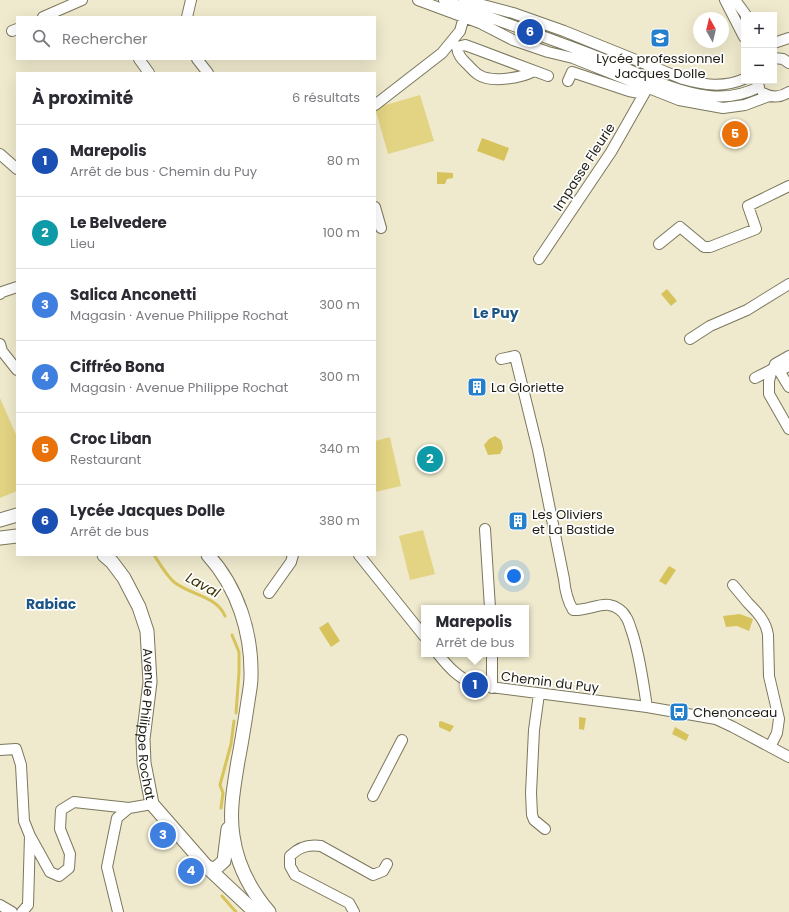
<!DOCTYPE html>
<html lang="fr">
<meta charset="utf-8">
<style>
:root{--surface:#fff;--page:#f7f7f7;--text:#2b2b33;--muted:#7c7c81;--line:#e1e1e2;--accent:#1a73e8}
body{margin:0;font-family:Poppins,sans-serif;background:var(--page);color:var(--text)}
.controls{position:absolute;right:12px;top:12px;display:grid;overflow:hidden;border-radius:0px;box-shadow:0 4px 16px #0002}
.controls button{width:36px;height:36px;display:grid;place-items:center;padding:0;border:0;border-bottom:1px solid var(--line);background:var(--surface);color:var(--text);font:20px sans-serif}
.compass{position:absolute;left:693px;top:12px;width:36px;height:36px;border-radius:50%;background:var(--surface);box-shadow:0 4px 16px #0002;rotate:352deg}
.you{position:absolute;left:514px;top:576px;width:14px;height:14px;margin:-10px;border:3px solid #fff;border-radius:50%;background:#1a73e8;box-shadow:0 0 0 6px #1a73e833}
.badge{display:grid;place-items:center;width:26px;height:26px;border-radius:50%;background:var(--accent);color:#fff;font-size:13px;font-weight:700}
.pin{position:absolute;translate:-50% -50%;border:2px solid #fff;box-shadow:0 1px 4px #0006}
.popup{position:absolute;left:421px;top:605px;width:108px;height:52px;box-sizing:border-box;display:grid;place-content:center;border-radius:0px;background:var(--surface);filter:drop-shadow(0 1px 3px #0005);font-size:13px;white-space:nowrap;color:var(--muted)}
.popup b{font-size:15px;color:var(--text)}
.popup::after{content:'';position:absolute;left:50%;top:100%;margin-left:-8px;border:8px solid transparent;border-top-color:var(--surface)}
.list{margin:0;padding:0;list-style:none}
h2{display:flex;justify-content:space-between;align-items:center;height:52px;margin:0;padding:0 16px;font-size:17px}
h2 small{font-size:13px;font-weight:400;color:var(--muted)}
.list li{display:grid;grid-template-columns:26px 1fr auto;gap:12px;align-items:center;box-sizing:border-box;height:72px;padding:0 16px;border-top:1px solid var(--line)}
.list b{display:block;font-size:15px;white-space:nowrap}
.list p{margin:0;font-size:13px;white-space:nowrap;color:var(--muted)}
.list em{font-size:13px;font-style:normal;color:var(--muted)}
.icon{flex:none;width:22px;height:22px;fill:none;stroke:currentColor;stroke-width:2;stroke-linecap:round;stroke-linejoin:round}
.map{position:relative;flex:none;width:789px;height:912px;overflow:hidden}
.search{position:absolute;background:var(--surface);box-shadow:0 4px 16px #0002;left:16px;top:16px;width:360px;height:44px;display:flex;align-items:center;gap:10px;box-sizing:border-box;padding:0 14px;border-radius:0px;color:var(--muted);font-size:15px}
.panel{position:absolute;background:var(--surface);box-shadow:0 4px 16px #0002;left:16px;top:72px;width:360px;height:484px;border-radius:0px}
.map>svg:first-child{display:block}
</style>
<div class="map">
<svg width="789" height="912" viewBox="0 0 789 912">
<rect width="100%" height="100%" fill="#efeacd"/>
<!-- green -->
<path fill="#e3d483" d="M420,95L434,141L388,154L375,108Z
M0,398L17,437V491L0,498Z
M390,437L401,486L375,492V441Z
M423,530L435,574L410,580L399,536Z"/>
<!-- water -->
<path fill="#d7c35c" d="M482,138L509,148L504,161L477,151Z
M437,172L453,173V178L447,179L445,184H437Z
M667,289L677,301L671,306L661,294Z
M495,436L501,440L503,448L500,454L488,455L484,445L489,439Z
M669,566L676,570L666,585L659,581Z
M740,614L753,619L749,631L737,626L726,627L723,616Z
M328,622L340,641L331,647L319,628Z
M579,717L586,718L584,730L579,729Z
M441,721L454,726L450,732L439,727V722Z
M675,727L689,735L686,741L672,734Z"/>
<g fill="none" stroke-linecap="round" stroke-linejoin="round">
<!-- stream -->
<path stroke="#d7c35c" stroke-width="3" d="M154,555C160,564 166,575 174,582C190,595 217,596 225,616
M232,635L239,652V672L236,713
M221,808L223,793L220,785L231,744L234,721
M222,896L236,912"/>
<defs>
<path id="minor" d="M418,0L480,23L513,40L548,52L573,58L679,100L723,108L745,105L769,96
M444,0C497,21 550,38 603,59C637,72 672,92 709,96C727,98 743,95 759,87
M464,0L513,13L564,31L683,79C704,85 723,88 744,79
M725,0L744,37
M735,0L746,15
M43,17L82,0
M187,17L191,0
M12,31L17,29
M452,42L457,47C458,56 462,59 468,65C471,68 475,73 479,75C491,83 522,78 534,71
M774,43L789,38
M457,47L465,45L476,49L548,76
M774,58L783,59L789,63
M139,59L149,73
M197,59L208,73
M568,81L572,72L629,91L644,94
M763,93C772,98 780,98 789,92
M375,105L442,53L460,31L464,17
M0,154L17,169
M375,207L381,228
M659,244L680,227L704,247H710L756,229L748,206L789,186
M539,259L611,152L648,87
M0,294L2,292L17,287
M690,339L710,326L747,310L789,284
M0,344L2,351L17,370
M789,356L775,364L789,387
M501,359L515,356L538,450L564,579C565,590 567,600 573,610C586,611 600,603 609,605C616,606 623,611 626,617C629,621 630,627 632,632C640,656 643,682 647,707
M772,369L769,381V394L789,429
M779,371L789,366
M755,378L775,368
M485,529L490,608
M359,555L424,636
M733,585C738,591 743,597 748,603C757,612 766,621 768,635L769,676L779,719L777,733L770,747
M269,593L291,562L293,555
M438,654C450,669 458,677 475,685L647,707L716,719L733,727L789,757
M492,654V688
M539,694L534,730L531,793L532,815L534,820L545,829
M0,750L16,749L21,765L24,821L30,836L50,872L59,876L69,868L70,854L60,829L61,810L74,802L129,808L152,804
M373,796L402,740
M0,905L12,912
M22,912L28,905L30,836
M118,912L107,867L117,818L129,808
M354,912L349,903L295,875L290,866V856C299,847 308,844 321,846L373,875L383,871L387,864"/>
<g id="major">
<path d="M0,520L17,515"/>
<path d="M0,538L17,536"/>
<path id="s1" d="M104,555L112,562L124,578L139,607L147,631L150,682L143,739L144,763L152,804L207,867L255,912"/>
<path d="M208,555C238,588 252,633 251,677C251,685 249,694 248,701C245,721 242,741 238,761C234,786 229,811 233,836C237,864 251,891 269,912"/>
<path d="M207,867L215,869L224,861L228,829"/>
</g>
</defs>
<!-- minor casing -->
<use href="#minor" stroke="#7b775d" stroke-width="12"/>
<!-- major casing -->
<use href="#major" stroke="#7b775d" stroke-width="15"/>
<!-- minor -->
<use href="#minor" stroke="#fff" stroke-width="10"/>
<!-- major -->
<use href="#major" stroke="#fff" stroke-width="13"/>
</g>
<!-- icons -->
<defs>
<symbol id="school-square" viewBox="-11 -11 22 22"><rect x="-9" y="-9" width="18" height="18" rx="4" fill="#2480cd" stroke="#fff"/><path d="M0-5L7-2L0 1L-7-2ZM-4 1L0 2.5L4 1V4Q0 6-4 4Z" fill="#fff"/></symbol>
<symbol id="building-square" viewBox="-11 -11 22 22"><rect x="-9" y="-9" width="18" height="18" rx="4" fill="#2480cd" stroke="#fff"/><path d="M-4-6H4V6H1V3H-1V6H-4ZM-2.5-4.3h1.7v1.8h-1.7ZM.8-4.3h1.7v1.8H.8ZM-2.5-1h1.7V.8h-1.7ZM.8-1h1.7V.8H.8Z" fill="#fff"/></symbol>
<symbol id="bus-square" viewBox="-11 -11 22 22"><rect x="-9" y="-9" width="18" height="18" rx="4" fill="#2480cd" stroke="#fff"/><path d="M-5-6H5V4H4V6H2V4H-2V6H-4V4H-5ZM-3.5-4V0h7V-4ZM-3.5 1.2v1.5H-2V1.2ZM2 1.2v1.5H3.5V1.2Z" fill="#fff"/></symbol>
</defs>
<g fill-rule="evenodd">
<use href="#school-square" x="649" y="27" width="22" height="22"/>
<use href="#building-square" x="466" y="376" width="22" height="22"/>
<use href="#building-square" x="507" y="510" width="22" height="22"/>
<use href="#bus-square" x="668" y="701" width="22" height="22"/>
</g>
<g text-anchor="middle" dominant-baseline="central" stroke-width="3.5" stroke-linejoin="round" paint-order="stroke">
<!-- poi labels -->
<g font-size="13" fill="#1f1d13" stroke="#fff" text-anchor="start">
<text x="660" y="58" text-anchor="middle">Lycée professionnel<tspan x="660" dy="15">Jacques Dolle</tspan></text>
<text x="491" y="387">La Gloriette</text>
<text x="532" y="514">Les Oliviers<tspan x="532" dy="15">et La Bastide</tspan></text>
<text x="693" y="712">Chenonceau</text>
</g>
<!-- street labels -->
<g font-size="13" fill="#1f1d13" stroke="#fff">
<text transform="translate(584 167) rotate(-57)">Impasse Fleurie</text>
<text transform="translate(550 682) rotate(7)">Chemin du Puy</text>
<text stroke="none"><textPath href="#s1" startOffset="182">Avenue Philippe Rochat</textPath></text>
</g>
<!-- neighbourhood labels -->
<g font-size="14" font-weight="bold" fill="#1b5485" stroke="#fff">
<text x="496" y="313">Le Puy</text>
<text x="51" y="604">Rabiac</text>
</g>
<!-- water labels -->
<g font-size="14" font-style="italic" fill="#3a3203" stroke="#fff">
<text transform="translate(203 585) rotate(29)">Laval</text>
</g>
</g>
</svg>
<div class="controls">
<button>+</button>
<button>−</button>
</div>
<svg class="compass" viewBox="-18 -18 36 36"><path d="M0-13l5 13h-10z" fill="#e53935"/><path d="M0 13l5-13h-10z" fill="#7c7c81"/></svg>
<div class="you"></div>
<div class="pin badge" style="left:475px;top:685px;background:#1a4fb4">1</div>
<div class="popup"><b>Marepolis</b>Arrêt de bus</div>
<div class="pin badge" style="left:430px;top:459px;background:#0f9aa8">2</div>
<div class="pin badge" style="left:163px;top:835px;background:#3f7fe0">3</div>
<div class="pin badge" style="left:191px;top:871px;background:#3f7fe0">4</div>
<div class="pin badge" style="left:735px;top:134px;background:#e8710a">5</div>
<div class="pin badge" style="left:530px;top:32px;background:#1a4fb4">6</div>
<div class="search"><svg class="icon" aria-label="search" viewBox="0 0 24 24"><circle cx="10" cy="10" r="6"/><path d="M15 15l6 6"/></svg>Rechercher</div>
<section class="panel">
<h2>À proximité<small>6 résultats</small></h2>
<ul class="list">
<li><span class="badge" style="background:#1a4fb4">1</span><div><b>Marepolis</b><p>Arrêt de bus · Chemin du Puy</p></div><em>80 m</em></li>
<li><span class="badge" style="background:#0f9aa8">2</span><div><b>Le Belvedere</b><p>Lieu</p></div><em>100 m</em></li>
<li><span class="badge" style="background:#3f7fe0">3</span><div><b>Salica Anconetti</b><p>Magasin · Avenue Philippe Rochat</p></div><em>300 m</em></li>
<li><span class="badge" style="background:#3f7fe0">4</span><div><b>Ciffréo Bona</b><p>Magasin · Avenue Philippe Rochat</p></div><em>300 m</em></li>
<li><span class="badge" style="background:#e8710a">5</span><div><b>Croc Liban</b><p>Restaurant</p></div><em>340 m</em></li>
<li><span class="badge" style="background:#1a4fb4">6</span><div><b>Lycée Jacques Dolle</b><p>Arrêt de bus</p></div><em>380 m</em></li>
</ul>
</section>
</div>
